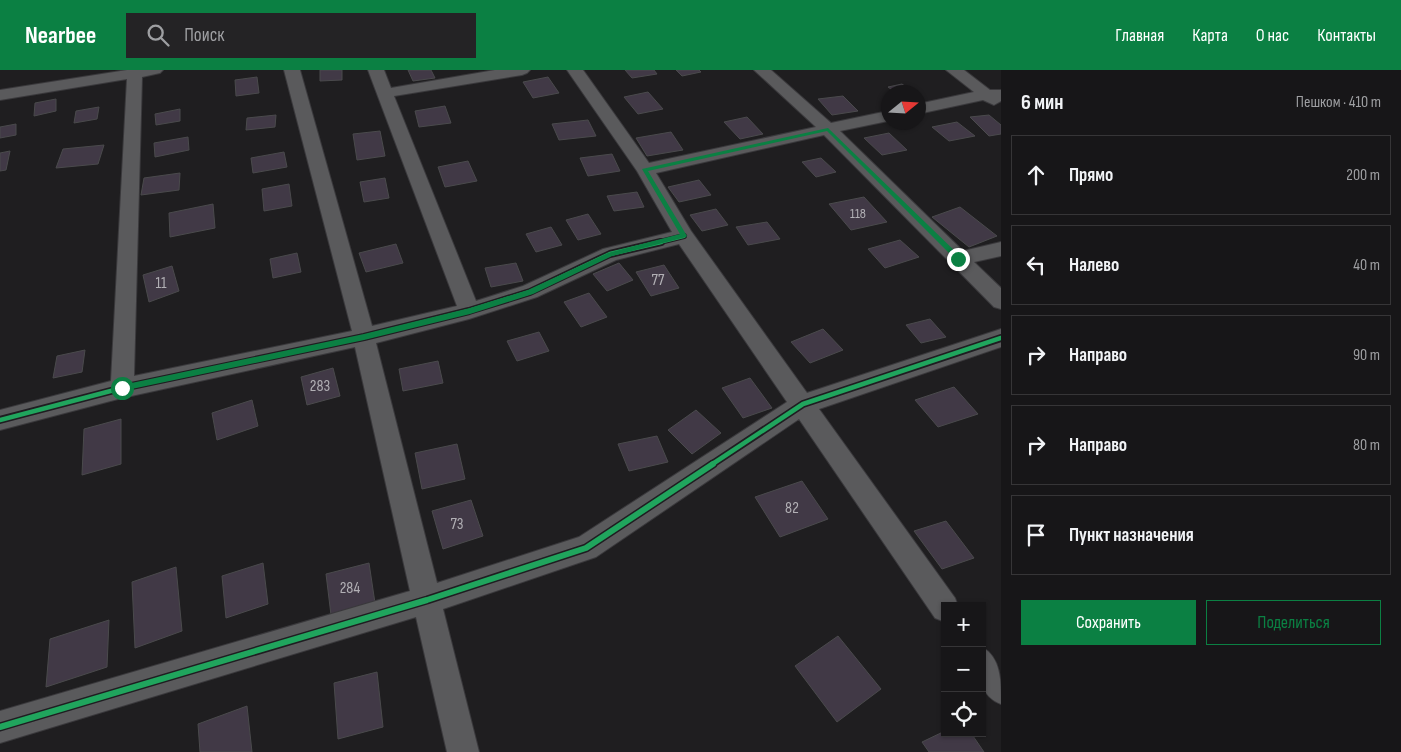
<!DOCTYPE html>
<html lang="ru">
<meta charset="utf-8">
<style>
:root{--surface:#171618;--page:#242325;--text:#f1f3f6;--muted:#9e9fa2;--line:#363537;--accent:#0b8043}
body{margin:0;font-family:"Sofia Sans Condensed",sans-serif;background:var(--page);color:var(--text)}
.controls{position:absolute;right:15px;bottom:15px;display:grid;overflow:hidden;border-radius:0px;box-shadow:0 1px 4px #0004}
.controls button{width:45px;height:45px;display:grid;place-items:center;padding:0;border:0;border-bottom:1px solid var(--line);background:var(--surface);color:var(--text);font:25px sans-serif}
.compass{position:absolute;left:881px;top:15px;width:45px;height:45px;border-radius:50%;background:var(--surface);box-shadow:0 1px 4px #0004;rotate:72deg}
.stop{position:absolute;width:15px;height:15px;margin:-11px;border:4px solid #0b8043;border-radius:50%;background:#fff}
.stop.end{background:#0b8043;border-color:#fff;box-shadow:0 1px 5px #0008}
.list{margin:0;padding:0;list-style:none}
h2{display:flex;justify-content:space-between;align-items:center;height:65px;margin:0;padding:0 20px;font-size:21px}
h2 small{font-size:16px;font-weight:400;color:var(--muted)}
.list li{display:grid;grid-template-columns:32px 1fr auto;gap:15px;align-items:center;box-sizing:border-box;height:80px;margin:0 10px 10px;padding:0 10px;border:1px solid var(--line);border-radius:0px}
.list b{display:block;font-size:19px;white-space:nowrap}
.list em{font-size:16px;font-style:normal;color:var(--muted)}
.actions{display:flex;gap:10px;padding:15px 20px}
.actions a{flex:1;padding:11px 0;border:1px solid var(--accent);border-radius:0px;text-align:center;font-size:18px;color:var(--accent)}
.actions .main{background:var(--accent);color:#fff}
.icon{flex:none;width:28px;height:28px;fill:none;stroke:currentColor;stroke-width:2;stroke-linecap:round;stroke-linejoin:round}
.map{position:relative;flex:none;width:1001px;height:682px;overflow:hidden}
header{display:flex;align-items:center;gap:30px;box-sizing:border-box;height:70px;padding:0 25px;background:var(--accent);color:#fff}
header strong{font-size:24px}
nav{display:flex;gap:28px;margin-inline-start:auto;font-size:18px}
.search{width:350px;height:45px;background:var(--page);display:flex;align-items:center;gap:12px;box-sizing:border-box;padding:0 18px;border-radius:0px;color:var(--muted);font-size:19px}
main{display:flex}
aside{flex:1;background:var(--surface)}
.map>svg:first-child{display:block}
</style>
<header>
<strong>Nearbee</strong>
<div class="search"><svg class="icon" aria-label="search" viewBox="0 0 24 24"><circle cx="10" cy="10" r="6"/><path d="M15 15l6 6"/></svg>Поиск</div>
<nav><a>Главная</a><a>Карта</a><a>О нас</a><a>Контакты</a></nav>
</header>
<main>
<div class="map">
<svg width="1001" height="682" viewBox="0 0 1001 682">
<rect width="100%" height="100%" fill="#1f1e20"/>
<!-- building -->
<path fill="#413946" stroke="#4a4a4c" d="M320,0H342V10L320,11Z
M408,0H431L435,8L413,11Z
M625,0H654L657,4L632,8Z
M676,0H699L701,2L682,6Z
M257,7L259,23L236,26L235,10Z
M548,7L559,23L533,28L523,12Z
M902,14L913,22H895L888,17Z
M648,22L663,39L638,44L624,27Z
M843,26L858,41L832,45L818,29Z
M56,29V41L34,46L35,33Z
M445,36L451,53L419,57L415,41Z
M99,37L97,49L74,53L76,41Z
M180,39V51L156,55L155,44Z
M276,45L275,57L246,60L247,48Z
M989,45L1001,55V64L989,66L970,47Z
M747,47L763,64L740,69L724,52Z
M588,50L596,66L559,70L552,54Z
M957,52L975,66L949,71L932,57Z
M16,54V65L0,68V57Z
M380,61L385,86L357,90L353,64Z
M671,62L683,80L647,86L636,68Z
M889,63L907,80L882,85L864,68Z
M188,67L189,80L155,87L154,73Z
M104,75L98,94L56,98L63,79Z
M10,81L6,100L0,101V83Z
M284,82L287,97L253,103L251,88Z
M612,84L620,101L588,106L580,88Z
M821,88L836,102L816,107L802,92Z
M468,91L477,111L445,117L438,97Z
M180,103L179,120L141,125L144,108Z
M385,108L389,128L364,132L360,112Z
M699,110L711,125L679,132L668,117Z
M289,114L292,136L264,141L262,119Z
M637,122L644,137L614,141L607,126Z
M864,127L887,152L851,160L829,134Z
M213,134L215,158L170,167L169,143Z
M960,137L997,166L969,177L932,147Z
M716,139L728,155L702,161L690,145Z
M588,144L601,164L578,170L566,150Z
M767,152L780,169L748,175L736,157Z
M551,157L562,175L536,182L526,164Z
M900,170L919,187L885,198L868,179Z
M396,174L403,193L366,202L359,183Z
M297,183L301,202L273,208L270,189Z
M516,193L523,211L491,217L485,198Z
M619,193L633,210L607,221L593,204Z
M664,195L679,218L651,226L636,202Z
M172,196L179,221L149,232L143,205Z
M589,223L607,247L581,257L564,232Z
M930,249L946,267L921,273L906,255Z
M823,259L843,280L810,293L791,272Z
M539,262L549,281L517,291L507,271Z
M85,280L82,302L53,308L57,286Z
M438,291L443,313L403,321L399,299Z
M333,298L340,326L307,335L301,307Z
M750,308L772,338L743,348L722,318Z
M954,317L978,344L938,357L915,330Z
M252,330L258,356L217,370L212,343Z
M696,340L721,363L692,384L668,360Z
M121,349V394L82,405L84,359Z
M657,366L668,392L629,401L618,374Z
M457,374L465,409L422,419L415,383Z
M802,411L828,449L780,467L755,427Z
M471,430L483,466L443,479L432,441Z
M946,451L974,488L942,499L914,461Z
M263,493L268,534L226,548L222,506Z
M369,493L375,533L331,545L326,504Z
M176,497L182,561L135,578L132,512Z
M109,550L107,597L46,617L50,569Z
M838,566L881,619L837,652L795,596Z
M377,602L383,657L338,669L334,613Z
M247,636L252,682H200L198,654Z
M945,661V663H971L984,682H929L922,672Z"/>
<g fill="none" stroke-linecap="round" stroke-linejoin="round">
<defs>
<path id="street" d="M127,0H163L160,3L142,7L134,306L352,261L284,0H300L372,256L457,236L368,0H384L391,18L495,0H530L527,3L522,5L394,26L476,231L523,216L603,179L672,162L637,101L567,0H583L649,93L816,57L754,0H771L831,53L888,41V51L840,61L963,181L1001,172V186L974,192L1001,218V239L994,237L824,65L656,103L691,161L807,323L1001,259V277L819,339L955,528L958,536H945V552L935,548L799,349L596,487L443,539L479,682H447L416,547L0,673V641L410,521L355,277L122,328L0,360V340L111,311L127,9L0,30V20ZM679,174L787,332L579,467L437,513L376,273L469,249L537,227L616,190Z
M946,0H964L990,20H1001V31L994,35L983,30L918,44V34L974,22Z
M982,577C1001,588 1001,610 1001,634C975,624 982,601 982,577Z"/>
</defs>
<!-- street casing -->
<use href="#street" stroke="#3a393c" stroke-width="2"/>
<!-- street -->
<use href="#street" fill="#5a5a5c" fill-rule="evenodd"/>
<defs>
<path id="cycleway-far2" d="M656,173L684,166"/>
<path id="cycleway-far1" d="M0,350L122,318L364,267L469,241L530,222L610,184L661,172
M711,395L803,334L1001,268"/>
<path id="cycleway" d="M0,657L427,530L586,478L713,394"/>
</defs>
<!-- cycleway-far2 casing -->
<use href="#cycleway-far2" stroke="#1f1d21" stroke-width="6"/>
<!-- cycleway-far1 casing -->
<use href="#cycleway-far1" stroke="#1f1d21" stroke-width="8"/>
<!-- cycleway casing -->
<use href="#cycleway" stroke="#1f1d21" stroke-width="9"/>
<!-- cycleway-far2 -->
<use href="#cycleway-far2" stroke="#20a55d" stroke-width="4"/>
<!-- cycleway-far1 -->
<use href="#cycleway-far1" stroke="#20a55d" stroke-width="4.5"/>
<!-- cycleway -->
<use href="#cycleway" stroke="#20a55d" stroke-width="6"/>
</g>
<!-- route -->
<path fill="#0b8043" d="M828,58L961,187V190H956L827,61L648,101L687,166L686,167L612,186L533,224L470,244L364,270L122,321L118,318L122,315L364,264L470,238L528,220L608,183L680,164L642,99Z"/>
<g text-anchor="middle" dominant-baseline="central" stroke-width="4" stroke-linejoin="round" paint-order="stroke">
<!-- far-number labels -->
<g font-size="14" fill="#b2b0b5">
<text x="858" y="143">118</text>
</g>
<!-- number labels -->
<g font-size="16" fill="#b2b0b5">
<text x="658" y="210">77</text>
<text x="161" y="213">11</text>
<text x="320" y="316">283</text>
<text x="792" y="438">82</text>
<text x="457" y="454">73</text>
<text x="350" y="518">284</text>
</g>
</g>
</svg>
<div class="controls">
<button>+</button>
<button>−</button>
<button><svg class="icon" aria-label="locate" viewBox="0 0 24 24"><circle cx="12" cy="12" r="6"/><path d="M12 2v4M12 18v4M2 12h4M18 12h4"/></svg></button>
</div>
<svg class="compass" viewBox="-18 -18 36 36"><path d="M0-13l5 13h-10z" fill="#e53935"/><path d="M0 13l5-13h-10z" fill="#9e9fa2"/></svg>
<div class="stop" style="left:122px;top:318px"></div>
<div class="stop end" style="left:958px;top:189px"></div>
</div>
<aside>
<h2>6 мин<small>Пешком · 410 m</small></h2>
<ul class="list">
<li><svg class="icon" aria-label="ahead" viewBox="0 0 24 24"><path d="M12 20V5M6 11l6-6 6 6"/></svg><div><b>Прямо</b></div><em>200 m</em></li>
<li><svg class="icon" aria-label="left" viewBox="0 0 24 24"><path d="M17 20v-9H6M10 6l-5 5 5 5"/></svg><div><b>Налево</b></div><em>40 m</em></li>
<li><svg class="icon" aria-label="right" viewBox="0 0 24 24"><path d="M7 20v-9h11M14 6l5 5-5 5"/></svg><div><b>Направо</b></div><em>90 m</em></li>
<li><svg class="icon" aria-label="right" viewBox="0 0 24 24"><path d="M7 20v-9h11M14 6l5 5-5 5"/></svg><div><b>Направо</b></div><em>80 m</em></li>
<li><svg class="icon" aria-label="arrive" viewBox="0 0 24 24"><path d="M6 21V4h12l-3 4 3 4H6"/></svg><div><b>Пункт назначения</b></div></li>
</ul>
<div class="actions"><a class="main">Сохранить</a><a>Поделиться</a></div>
</aside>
</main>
